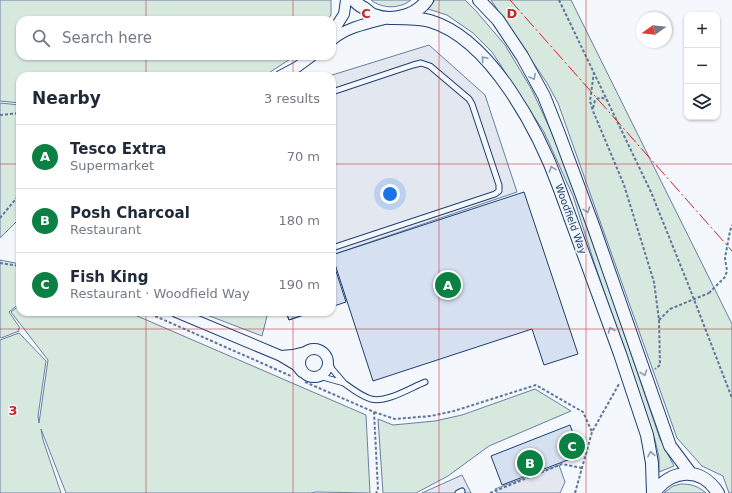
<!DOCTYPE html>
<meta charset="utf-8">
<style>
:root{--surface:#fff;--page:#f2f2f3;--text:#1f2937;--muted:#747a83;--line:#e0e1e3;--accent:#0b8043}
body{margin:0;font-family:"DejaVu Sans",sans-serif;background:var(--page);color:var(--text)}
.controls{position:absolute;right:12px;top:12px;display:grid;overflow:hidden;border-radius:8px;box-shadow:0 1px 3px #0004}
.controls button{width:36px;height:36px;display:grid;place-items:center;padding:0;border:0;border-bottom:1px solid var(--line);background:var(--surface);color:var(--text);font:20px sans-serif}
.compass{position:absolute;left:636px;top:12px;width:36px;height:36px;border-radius:50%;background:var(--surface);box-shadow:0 1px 3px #0004;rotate:256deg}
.you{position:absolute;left:390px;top:194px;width:14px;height:14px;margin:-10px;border:3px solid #fff;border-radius:50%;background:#1a73e8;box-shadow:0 0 0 6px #1a73e833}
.badge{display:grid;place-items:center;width:26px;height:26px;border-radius:50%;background:var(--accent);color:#fff;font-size:13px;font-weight:700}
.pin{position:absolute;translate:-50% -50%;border:2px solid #fff;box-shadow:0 1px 4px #0006}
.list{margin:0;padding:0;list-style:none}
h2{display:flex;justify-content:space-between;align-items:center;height:52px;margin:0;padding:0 16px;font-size:17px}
h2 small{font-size:13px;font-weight:400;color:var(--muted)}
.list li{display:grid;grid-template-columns:26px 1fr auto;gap:12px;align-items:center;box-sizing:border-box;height:64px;padding:0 16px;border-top:1px solid var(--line)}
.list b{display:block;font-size:15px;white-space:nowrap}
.list p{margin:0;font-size:13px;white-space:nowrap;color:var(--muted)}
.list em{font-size:13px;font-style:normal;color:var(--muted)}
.icon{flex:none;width:22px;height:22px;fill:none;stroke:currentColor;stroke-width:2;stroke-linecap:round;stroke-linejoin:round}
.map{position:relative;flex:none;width:732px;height:493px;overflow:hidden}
.search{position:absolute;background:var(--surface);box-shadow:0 1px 3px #0004;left:16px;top:16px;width:320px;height:44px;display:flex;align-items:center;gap:10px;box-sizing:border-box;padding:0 14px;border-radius:12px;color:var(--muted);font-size:15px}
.panel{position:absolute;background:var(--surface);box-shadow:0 1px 3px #0004;left:16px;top:72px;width:320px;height:244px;border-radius:12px}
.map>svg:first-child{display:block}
</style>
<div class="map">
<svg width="732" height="493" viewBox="0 0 732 493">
<rect width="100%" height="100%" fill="#f4f7fb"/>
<!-- green -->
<path fill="#d7e8df" stroke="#687fa3" d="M0,0H331V15L327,20H20V56H295L264,76H20V103L0,101Z
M371,0H411C400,9 382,9 371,0Z
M435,0H465L476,11L505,45L532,90L550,129L577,195L660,439L674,466L659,472V457L655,440L595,265L573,196L544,132L492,52L473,33L447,15L428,9Z
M491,0H571L732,324V493H729L723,476L702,466L677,438L558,103L547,83Z
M0,103L20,105V218L0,238Z
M0,260L20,264V303L9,312L20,328L18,329L19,331L1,338L0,337Z
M20,305V312H128L366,415L370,493L316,492L311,493H66L41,429L43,440L61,493H0V340L19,333L46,361L38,416L39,423L48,360L11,312Z
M199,312H266L267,316L262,336Z
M535,389L571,411L489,446L448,476L416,493H383L378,419L393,425L435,421L462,415Z
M681,484C691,484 698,486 706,493H664L673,486Z"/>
<!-- parking -->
<path fill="#e3e8f0" stroke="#687fa3" d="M429,45L485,95L517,192L332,255V76H329Z
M559,465L565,482L560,493H497L495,489Z
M462,475L471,493H422Z"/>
<!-- building -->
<path fill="#d5e0f0" stroke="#1d3f73" d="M524,192L578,354L544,365L532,329L373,381L332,255Z
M335,268L346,302L334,306L332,300V269Z
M286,312H313L289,320Z
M286,312H302L303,315L289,320Z
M570,425L581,455L502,485L491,456Z"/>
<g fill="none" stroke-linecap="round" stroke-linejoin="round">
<defs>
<path id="service" d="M332,92L413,65L421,63L430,66L469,99L472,104L499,185V191L495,194L332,248
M319,376L344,383L332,369L328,360
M344,383C352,389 361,396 371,399C387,403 410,388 425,382
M458,493L462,491"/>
<path id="minor" d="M332,33L344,14L346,0
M332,40C347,27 369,23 388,18
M280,76L297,67L312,56
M176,312L281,356
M300 363a14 14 0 1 1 28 0a14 14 0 1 1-28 0Z
M302,372L296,365L281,356L293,355L305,352"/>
<path id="tertiary" d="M354,0C357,4 360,6 364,8C367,10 370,14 374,15C392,22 416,16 427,0
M479,0L498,20L522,56L544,96L559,134L594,228L670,446L691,474
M394,18C405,18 419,18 430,21C491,39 539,132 559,187L620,354L647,435L652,463L653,493
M654,493C671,469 701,466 718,493"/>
</defs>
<!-- service casing -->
<use href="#service" stroke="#1d3f73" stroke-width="7"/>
<!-- minor casing -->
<use href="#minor" stroke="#1d3f73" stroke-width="12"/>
<!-- tertiary casing -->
<use href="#tertiary" stroke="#1d3f73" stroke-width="14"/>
<!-- path -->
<path stroke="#5e769c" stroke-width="2" stroke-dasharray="3 2" stroke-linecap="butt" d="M559,0L651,192L688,284L732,398
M594,72L590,101L593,111L624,185L654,282L659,320L660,365L655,369
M593,108L595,100C600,97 603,97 608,101
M0,115L20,113
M0,218L20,194
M0,263L20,266
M709,293L725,277L727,271L725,258L730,231L732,225
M146,312L291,376
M659,320L670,309
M305,382L374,412L378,490L376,493
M374,412L395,419L431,416L454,411L536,385L583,412L592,432
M490,493L562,464L582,468
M575,493L592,432L619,384"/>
<!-- service -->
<use href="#service" stroke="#f4f7fb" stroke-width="5"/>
<!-- minor -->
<use href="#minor" stroke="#f4f7fb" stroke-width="10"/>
<!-- tertiary -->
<use href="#tertiary" stroke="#f4f7fb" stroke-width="12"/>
<!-- path-bridge -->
<path stroke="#5e769c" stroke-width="2" stroke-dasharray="3 2" stroke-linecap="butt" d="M670,309L709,293"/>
<!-- power -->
<path stroke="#c62828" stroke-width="1" stroke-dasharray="14 3 2 3" stroke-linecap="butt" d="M510,0L732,251"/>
</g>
<!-- one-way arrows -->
<defs><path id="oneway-chevron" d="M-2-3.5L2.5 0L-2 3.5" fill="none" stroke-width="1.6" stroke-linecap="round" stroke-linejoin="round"/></defs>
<g stroke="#889bb7">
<use href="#oneway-chevron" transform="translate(484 59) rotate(-131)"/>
<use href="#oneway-chevron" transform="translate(533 77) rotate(62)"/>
<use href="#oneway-chevron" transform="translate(552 169) rotate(-110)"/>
<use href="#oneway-chevron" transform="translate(587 210) rotate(70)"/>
<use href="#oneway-chevron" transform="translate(611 330) rotate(-110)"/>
<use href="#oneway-chevron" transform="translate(644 373) rotate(71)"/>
<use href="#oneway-chevron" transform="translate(651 454) rotate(-100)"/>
</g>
<!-- grid -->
<path fill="none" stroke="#c62828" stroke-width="1" stroke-opacity="0.55" d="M146,0V20M293,0V20M439,0V493M586,0V493M146,56V76M293,56V76M0,164H20M332,164H732M146,312V493M293,312V493M0,329H732"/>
<g text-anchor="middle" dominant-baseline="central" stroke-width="3" stroke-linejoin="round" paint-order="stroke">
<!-- street labels -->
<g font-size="10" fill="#1d3f73" stroke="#f4f7fb">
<text transform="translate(571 219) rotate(70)">Woodfield Way</text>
</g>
</g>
<g font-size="13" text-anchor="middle" font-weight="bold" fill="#c62828" stroke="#f4f7fb" stroke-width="3" stroke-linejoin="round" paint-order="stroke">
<text x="366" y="18">C</text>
<text x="512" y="18">D</text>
<text x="13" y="415">3</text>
</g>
</svg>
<div class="controls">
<button>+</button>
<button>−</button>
<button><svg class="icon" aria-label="layers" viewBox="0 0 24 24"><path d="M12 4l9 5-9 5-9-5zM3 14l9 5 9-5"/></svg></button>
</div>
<svg class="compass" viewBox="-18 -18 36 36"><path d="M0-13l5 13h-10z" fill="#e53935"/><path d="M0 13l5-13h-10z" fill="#747a83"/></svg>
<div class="you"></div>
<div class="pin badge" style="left:448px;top:285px">A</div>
<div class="pin badge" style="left:530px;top:463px">B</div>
<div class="pin badge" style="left:572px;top:446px">C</div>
<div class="search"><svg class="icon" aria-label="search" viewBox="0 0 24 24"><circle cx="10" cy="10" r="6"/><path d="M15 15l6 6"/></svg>Search here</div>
<section class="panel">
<h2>Nearby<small>3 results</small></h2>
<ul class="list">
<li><span class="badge">A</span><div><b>Tesco Extra</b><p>Supermarket</p></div><em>70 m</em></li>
<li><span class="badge">B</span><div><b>Posh Charcoal</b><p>Restaurant</p></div><em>180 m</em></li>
<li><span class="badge">C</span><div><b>Fish King</b><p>Restaurant · Woodfield Way</p></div><em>190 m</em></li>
</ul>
</section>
</div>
